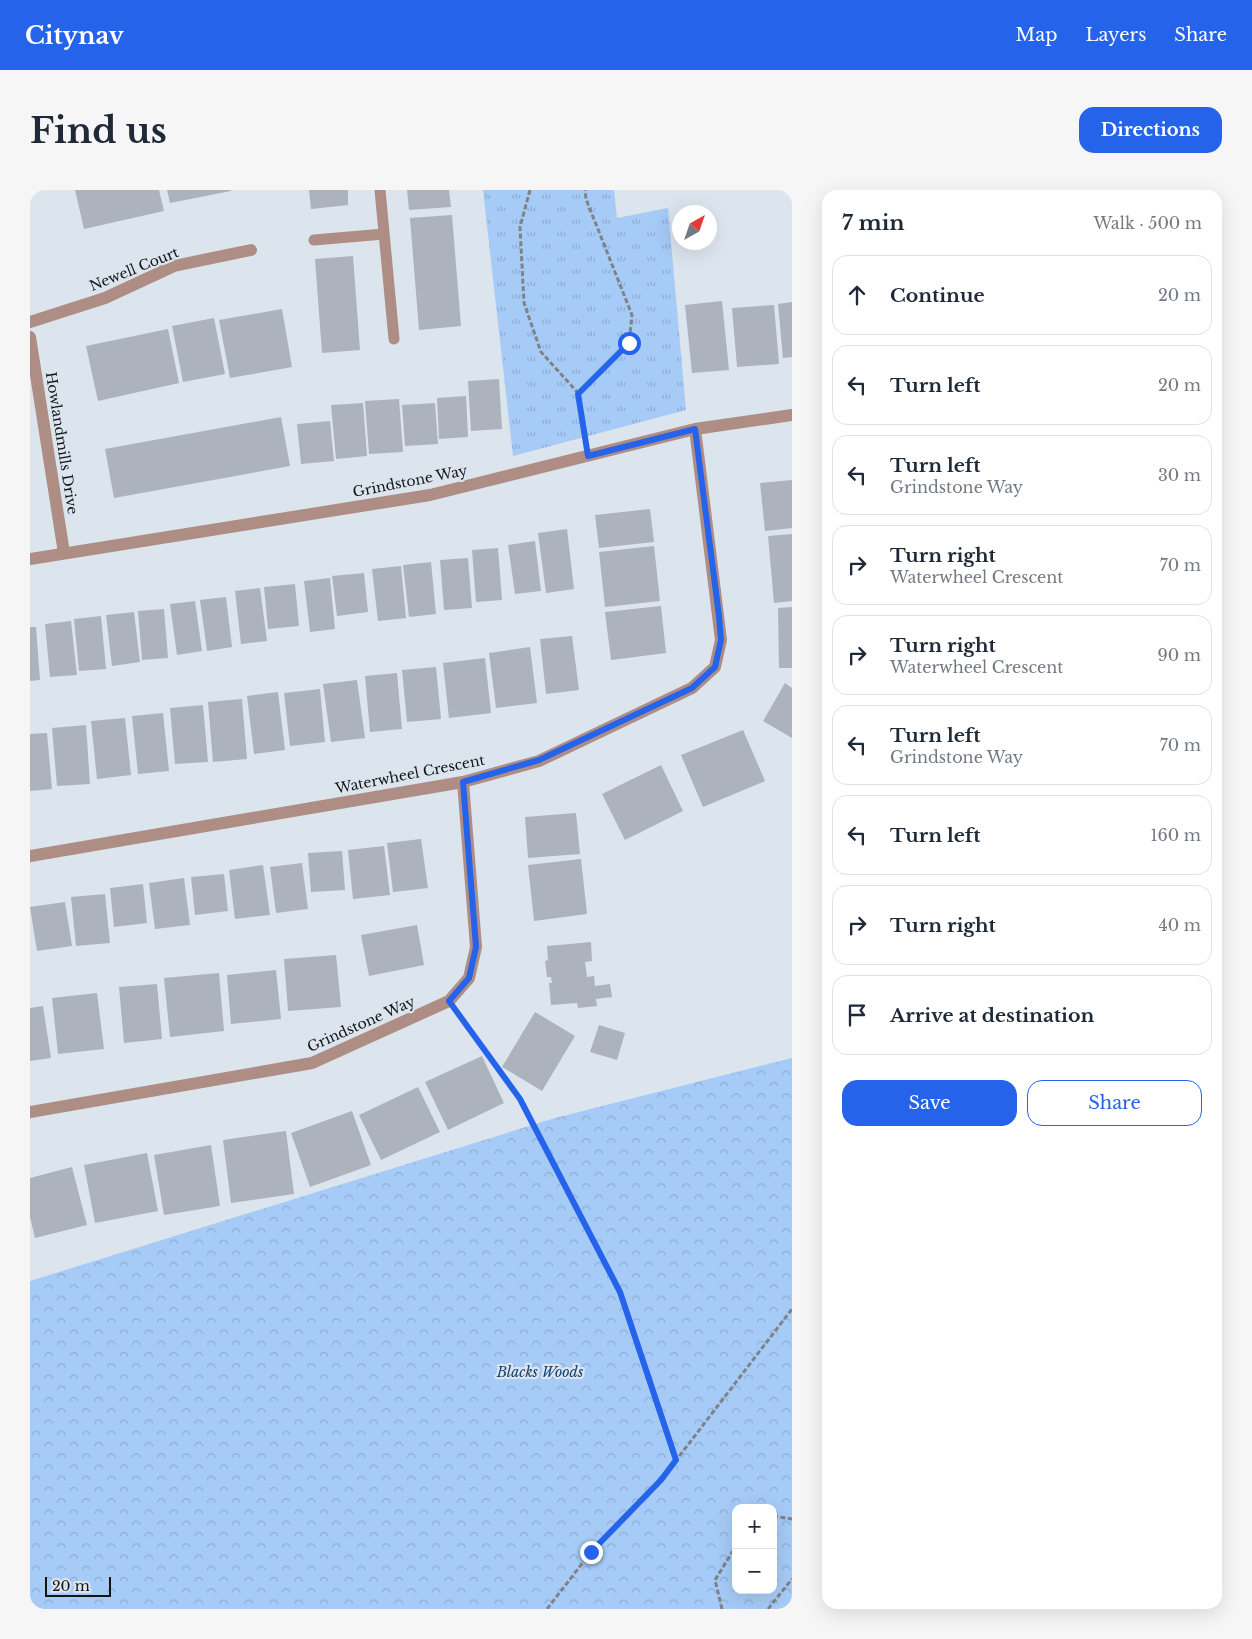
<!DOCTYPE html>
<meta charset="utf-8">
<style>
:root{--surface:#fff;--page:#f6f6f7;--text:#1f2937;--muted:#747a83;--line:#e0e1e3;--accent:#2563eb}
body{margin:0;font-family:"Libre Baskerville",serif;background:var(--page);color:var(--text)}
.controls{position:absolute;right:15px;bottom:15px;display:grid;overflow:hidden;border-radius:10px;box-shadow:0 5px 20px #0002}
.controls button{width:45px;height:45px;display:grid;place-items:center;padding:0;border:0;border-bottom:1px solid var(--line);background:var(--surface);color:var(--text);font:25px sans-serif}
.compass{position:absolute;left:642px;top:15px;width:45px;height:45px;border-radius:50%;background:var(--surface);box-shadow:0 5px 20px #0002;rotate:40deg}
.scale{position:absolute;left:15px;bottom:12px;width:66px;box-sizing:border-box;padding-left:5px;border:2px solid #121518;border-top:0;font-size:14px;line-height:18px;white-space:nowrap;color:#121518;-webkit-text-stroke:4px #dce4ed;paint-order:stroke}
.stop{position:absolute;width:15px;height:15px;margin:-11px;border:4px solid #2563eb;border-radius:50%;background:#fff}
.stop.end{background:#2563eb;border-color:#fff;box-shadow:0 1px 5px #0008}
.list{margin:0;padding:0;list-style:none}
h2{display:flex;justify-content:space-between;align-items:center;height:65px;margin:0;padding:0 20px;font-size:21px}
h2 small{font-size:16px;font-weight:400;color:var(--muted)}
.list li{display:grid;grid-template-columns:32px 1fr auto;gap:15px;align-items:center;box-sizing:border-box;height:80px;margin:0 10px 10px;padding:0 10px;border:1px solid var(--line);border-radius:15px}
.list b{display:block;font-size:19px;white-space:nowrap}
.list p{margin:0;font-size:16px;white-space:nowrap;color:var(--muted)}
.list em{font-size:16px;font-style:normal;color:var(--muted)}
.actions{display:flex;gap:10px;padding:15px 20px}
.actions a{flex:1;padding:11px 0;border:1px solid var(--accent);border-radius:15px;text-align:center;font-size:18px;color:var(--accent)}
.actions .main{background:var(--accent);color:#fff}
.icon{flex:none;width:28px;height:28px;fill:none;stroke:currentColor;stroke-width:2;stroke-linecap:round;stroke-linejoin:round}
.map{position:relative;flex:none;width:762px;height:1419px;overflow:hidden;border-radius:15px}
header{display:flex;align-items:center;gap:30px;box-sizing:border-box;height:70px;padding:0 25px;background:var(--accent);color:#fff}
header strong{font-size:24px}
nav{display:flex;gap:28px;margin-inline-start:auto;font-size:18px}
.intro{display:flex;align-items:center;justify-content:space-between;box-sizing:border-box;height:120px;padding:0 30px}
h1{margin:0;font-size:35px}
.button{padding:12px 22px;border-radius:15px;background:var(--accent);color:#fff;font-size:18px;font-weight:700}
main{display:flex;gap:30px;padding:0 30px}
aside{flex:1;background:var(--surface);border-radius:15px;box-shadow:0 5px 20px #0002}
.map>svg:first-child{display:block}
</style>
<header>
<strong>Citynav</strong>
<nav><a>Map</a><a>Layers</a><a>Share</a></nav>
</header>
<div class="intro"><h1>Find us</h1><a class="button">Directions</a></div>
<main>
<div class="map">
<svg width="762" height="1419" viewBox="0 0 762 1419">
<defs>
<pattern id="forest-crowns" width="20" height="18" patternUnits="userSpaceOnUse" patternTransform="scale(1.25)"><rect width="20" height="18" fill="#a6cbf7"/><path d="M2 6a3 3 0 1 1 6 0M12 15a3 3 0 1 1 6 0" fill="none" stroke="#8eadd3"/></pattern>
<pattern id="park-tufts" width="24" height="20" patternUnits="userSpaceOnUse" patternTransform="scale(1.25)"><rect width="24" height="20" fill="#a6cbf7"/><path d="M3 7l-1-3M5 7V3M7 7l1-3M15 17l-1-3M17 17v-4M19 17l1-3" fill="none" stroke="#8eadd3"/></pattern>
</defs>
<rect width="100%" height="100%" fill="#dce4ed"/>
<!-- forest -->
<path fill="url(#forest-crowns)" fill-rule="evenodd" d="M762,868V1419H0V1091L525,928ZM706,1318H743V1400H706Z"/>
<!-- park -->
<path fill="url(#park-tufts)" d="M453,0H584L587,28L638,18L656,220L483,266Z"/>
<!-- building -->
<path fill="#acb3bc" d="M45,0H129L134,21L54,39Z
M137,0H201V1L140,13Z
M279,0H318V15L281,19Z
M377,0H419L421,17L379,20Z
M422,25L431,136L389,140L380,28Z
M323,66L330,160L292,163L285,69Z
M692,111L699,180L662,183L655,115Z
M762,112V167L753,168L748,114Z
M744,115L749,174L707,177L702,118Z
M252,119L262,177L200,188L189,130Z
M184,128L195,184L153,192L142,136Z
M138,139L149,193L68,211L56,156Z
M469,189L472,239L441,241L438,191Z
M436,206L438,247L409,249L407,208Z
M369,209L373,262L339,264L335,211Z
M333,213L337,266L306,269L301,215Z
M405,213L408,254L375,256L372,215Z
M251,227L260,276L84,308L75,259Z
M300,231L304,271L271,274L267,234Z
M762,290V338L735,341L730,293Z
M620,319L624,352L569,358L565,325Z
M537,339L544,399L516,403L508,343Z
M762,344V411L744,413L738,346Z
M505,351L511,401L485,404L478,355Z
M624,356L630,411L575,417L569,362Z
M468,358L472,410L446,412L442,360Z
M438,368L442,418L414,420L410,370Z
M401,372L406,424L379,427L373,375Z
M371,376L376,428L348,431L342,379Z
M334,383L338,422L307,426L302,386Z
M300,388L305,439L280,442L274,391Z
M265,394L269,436L238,439L234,397Z
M230,398L237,451L211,454L205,401Z
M196,407L202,457L177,461L170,410Z
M165,411L172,461L147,465L140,414Z
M631,416L636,463L581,470L575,422Z
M762,417V478H749L748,418Z
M134,419L138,468L112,470L108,421Z
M104,422L110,472L82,476L76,425Z
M71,426L76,479L49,481L44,429Z
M41,431L47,485L20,487L15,434Z
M0,437H6L10,490L0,491Z
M542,446L549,500L516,504L510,449Z
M500,457L507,513L466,518L459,463Z
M455,468L461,523L419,528L413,473Z
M406,477L411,529L377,532L372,480Z
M367,483L372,539L340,542L335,486Z
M327,490L335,548L301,552L293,494Z
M755,493L762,498V548L733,531Z
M290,499L295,552L260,556L254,503Z
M248,502L255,560L224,564L217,506Z
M212,509L217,569L183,572L178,512Z
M173,515L178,572L145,574L140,518Z
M133,523L139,581L108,584L102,526Z
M95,528L101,585L67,589L61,531Z
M56,535L60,594L27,596L22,538Z
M713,540L735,591L673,617L651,565Z
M17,543L22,599L0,601V544Z
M631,575L653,621L595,650L572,604Z
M546,623L550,664L498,668L495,627Z
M391,649L398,698L363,702L357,653Z
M354,656L360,705L323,709L318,660Z
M312,661L315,700L281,702L278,663Z
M551,669L557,724L504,731L498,675Z
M272,673L278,719L246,723L240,677Z
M233,675L240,725L205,729L199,680Z
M194,684L198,721L165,725L161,687Z
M154,688L160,735L125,739L119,693Z
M113,694L117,733L84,737L80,698Z
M75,704L80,753L46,756L41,707Z
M35,712L42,756L7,761L0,717Z
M387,735L394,775L339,786L331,745Z
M561,752L562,771L555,772L557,787L564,786L565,796L580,794L582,807L566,809L567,816L548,818L547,813L521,815L519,793H522L521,787H517L515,771L518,770L517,756Z
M306,765L311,817L258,821L254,769Z
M246,780L251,829L201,834L197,785Z
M189,783L194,841L140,847L134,788Z
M127,794L132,849L94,853L89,797Z
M67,803L74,859L28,864L22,808Z
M13,816L21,868L0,871V818Z
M505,822L545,846L512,901L472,877Z
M569,835L595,843L587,870L560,862Z
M452,866L474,913L418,940L395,892Z
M388,897L410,942L351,970L329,925Z
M322,921L341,975L280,997L261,943Z
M256,941L264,1004L201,1013L193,950Z
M181,955L190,1016L134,1025L124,965Z
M117,963L128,1021L65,1033L54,975Z
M42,977L57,1035L5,1048L0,1027V988Z"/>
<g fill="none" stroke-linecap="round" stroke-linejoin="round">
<!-- path -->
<path stroke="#7d8389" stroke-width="3" stroke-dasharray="5 2.5" stroke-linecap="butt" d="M500,0L490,37L494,113L511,162L549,204L556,250
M549,204L599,153L602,125L556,9L555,0
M428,824L490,909L590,1102L646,1270
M743,1326L762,1329
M517,1419L561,1362L631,1290L762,1119
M692,1419L685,1390L706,1356
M738,1419L762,1389"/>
<!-- lane -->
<path stroke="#ae8d85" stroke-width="11" d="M350,0L364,149
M284,50L354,44"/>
<!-- street -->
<path stroke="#ae8d85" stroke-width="12" d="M0,132L75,108L144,76L221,60
M0,147L34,363
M0,369L400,305L665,239L762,225
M0,666L433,592L509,571L662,498L685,477L691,450L665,239
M0,922L282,873L419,811L439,788L446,757L433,592"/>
</g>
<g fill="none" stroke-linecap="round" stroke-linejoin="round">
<!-- route -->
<path stroke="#2563eb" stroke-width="6" d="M561,1362L631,1290L646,1270L590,1102L490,909L419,811L439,788L446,757L433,592L509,570L662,498L685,477L691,450L689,426L665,239L558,266L548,204L599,153"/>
</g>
<g text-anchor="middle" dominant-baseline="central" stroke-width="4.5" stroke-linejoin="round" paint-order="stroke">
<!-- street labels -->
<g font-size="14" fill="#121518" stroke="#dce4ed">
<text transform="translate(104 79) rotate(-22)">Newell Court</text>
<text transform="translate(32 253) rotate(81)">Howlandmills Drive</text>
<text transform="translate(380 291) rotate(-11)">Grindstone Way</text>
<text transform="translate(380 584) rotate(-11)">Waterwheel Crescent</text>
<text transform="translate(331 834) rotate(-24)">Grindstone Way</text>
</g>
<!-- park labels -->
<g font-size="14" font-style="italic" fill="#114173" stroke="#dce4ed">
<text x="510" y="1182">Blacks Woods</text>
</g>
</g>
</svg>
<div class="controls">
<button>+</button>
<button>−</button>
</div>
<svg class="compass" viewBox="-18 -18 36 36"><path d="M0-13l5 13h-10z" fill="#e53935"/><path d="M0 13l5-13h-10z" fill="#747a83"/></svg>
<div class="scale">20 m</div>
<div class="stop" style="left:599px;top:153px"></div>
<div class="stop end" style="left:561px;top:1362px"></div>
</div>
<aside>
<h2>7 min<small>Walk · 500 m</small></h2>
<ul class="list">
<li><svg class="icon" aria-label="ahead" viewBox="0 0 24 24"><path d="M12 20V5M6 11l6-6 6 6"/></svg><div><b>Continue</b></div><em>20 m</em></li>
<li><svg class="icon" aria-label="left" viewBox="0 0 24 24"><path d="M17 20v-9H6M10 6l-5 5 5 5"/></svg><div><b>Turn left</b></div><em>20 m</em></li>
<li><svg class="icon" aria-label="left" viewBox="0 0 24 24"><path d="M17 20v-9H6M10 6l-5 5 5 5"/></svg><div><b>Turn left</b><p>Grindstone Way</p></div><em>30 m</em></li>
<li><svg class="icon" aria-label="right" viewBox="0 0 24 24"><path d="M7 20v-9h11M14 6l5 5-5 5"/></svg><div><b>Turn right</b><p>Waterwheel Crescent</p></div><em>70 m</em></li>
<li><svg class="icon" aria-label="right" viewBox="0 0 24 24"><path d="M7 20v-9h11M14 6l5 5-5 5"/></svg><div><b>Turn right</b><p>Waterwheel Crescent</p></div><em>90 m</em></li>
<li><svg class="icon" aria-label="left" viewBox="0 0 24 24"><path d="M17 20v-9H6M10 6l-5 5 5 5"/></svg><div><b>Turn left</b><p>Grindstone Way</p></div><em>70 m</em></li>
<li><svg class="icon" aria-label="left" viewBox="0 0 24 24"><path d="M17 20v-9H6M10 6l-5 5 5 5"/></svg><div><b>Turn left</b></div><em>160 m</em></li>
<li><svg class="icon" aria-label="right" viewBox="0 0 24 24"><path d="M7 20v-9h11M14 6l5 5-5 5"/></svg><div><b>Turn right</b></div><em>40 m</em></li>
<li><svg class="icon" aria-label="arrive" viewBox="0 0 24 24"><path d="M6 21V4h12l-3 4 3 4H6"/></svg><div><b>Arrive at destination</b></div></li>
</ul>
<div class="actions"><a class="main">Save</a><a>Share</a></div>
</aside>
</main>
